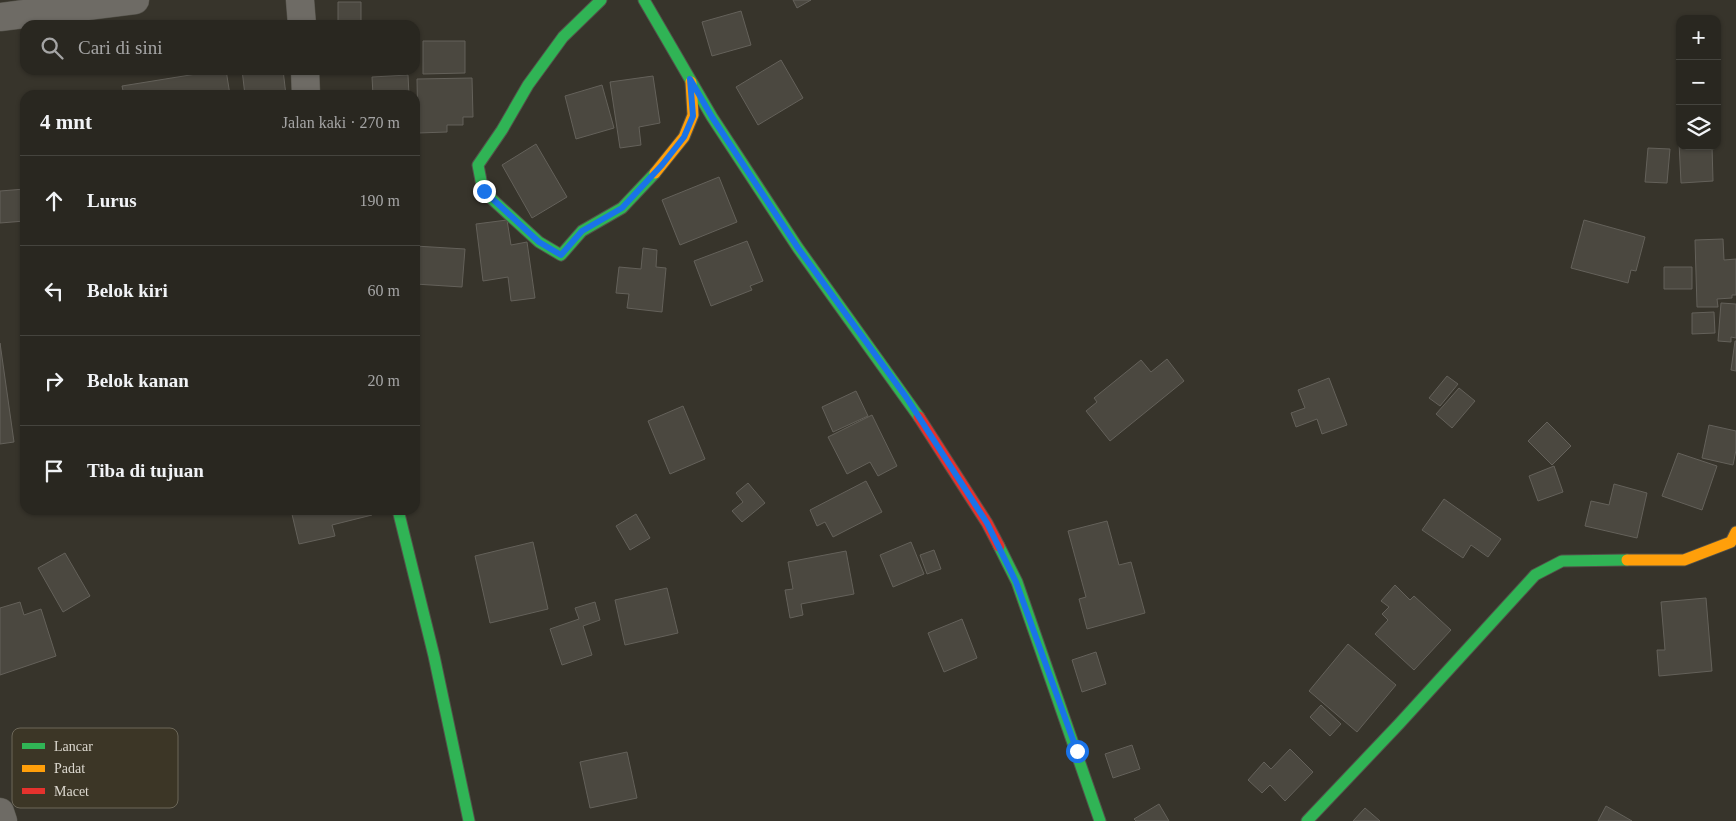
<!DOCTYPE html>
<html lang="id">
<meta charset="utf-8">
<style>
:root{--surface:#292720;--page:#35332d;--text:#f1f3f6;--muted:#a5a5a5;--line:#45443e}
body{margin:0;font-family:"Times New Roman",serif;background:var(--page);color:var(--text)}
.controls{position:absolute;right:15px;top:15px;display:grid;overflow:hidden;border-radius:10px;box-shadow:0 1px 4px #0004}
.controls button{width:45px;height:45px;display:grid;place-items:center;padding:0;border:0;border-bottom:1px solid var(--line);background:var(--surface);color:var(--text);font:25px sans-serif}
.stop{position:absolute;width:15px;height:15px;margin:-11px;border:4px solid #1a73e8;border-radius:50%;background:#fff}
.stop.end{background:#1a73e8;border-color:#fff;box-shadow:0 1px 5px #0008}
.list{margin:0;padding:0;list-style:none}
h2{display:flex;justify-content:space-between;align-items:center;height:65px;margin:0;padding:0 20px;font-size:21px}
h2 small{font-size:16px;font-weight:400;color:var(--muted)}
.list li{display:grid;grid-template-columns:32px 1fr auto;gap:15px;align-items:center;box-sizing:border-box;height:90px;padding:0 20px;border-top:1px solid var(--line)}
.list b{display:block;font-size:19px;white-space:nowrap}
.list em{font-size:16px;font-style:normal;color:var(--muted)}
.icon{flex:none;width:28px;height:28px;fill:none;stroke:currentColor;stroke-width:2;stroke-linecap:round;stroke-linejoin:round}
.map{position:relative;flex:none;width:1736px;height:821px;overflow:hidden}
.search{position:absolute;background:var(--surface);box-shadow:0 1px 4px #0004;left:20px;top:20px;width:400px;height:55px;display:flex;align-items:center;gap:12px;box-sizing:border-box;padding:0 18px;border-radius:15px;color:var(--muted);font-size:19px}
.panel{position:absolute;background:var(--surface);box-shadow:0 1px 4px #0004;left:20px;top:90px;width:400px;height:425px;border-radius:15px}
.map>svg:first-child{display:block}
</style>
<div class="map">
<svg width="1736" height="821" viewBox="0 0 1736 821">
<rect width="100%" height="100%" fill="#37342b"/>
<!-- building -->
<path fill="#4b4840" stroke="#64615a" d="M793,0H811L797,8Z
M338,2H361V24H338Z
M741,11L751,45L712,56L702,22Z
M423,41H465V73L423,74Z
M781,60L803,98L758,125L736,87Z
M221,70H226L230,95H124L122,86Z
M242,70H283L286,95H245Z
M408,75L409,95H373L372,77Z
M653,76L660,123L639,127L641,145L620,148L610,82Z
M472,78L473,117H463V125H447V132L418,133L417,79Z
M602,85L614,128L576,139L565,96Z
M1679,142L1680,146H1712L1713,181L1681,183Z
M536,144L567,197L532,218L502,165Z
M1648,148L1670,149L1667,183L1645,182Z
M719,177L737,222L680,245L662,200Z
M25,189V221L0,223V191Z
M507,220L511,245L527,242L535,298L511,301L508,277L483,281L476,224Z
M1584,220L1645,237L1636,271L1631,270L1628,283L1571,268Z
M1723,239L1724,260L1736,259V295H1732V298L1717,299L1718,307H1697L1695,240Z
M747,241L763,281L750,286L752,290L711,306L694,261Z
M415,246L465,249L462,287L415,284Z
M643,248L657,250L656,267L666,268L662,312L627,308L629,294L616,293L619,267L641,269Z
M1664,267H1692V289H1664Z
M1721,303L1736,304V338L1731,337V342L1718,341Z
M1714,312L1715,333L1692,334V313Z
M1735,341H1736V371L1731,370Z
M0,343L14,442L0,444Z
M1167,359L1184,381L1110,441L1086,411L1097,402L1094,398L1141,360L1151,372Z
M1447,376L1458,384L1440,406L1429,398Z
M1329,378L1347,425L1322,434L1317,419L1296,427L1291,413L1305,408L1298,390Z
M1459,388L1475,401L1452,428L1436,414Z
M856,391L868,416L833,432L822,407Z
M683,406L705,459L670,474L648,421Z
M872,415L897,466L878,476L870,462L847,474L828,437Z
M1547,422L1571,446L1552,465L1528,441Z
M1709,425L1736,431V450L1733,465L1702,458Z
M1678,453L1717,466L1702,510L1662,496Z
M1554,466L1563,492L1538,501L1529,476Z
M866,481L882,512L833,537L825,522L817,526L810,510Z
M748,483L765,503L742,522L732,511L743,502L736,493Z
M1614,484L1647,493L1637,538L1585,526L1591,501L1609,505Z
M1444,499L1501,539L1488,557L1471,545L1463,558L1422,530Z
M291,510H371L372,515L332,525L335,536L299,544Z
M636,514L650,538L630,550L616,526Z
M1107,521L1119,565L1131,562L1145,613L1087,629L1079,599L1086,597L1068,531Z
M533,542L548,609L490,623L475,556Z
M911,542L924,574L893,587L880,555Z
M934,550L941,569L927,574L920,555Z
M846,551L854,594L801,604L803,615L790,618L785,590L793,589L788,562Z
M65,553L90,596L63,612L38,568Z
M1395,585L1410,600L1414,596L1451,630L1414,670L1375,634L1388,620L1382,614L1389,607L1381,601Z
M667,588L678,633L625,645L615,600Z
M1706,598L1712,671L1659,676L1657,650H1665L1661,602Z
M20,602L24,615L41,609L56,656L0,675V608Z
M595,602L600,620L583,626L592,655L562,665L550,629L579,619L575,608Z
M962,619L977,658L944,672L928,633Z
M1348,644L1396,685L1357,732L1309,691Z
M1096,652L1106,684L1082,692L1072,660Z
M1321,705L1341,724L1330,736L1310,717Z
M1132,745L1140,769L1113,778L1105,754Z
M1290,749L1313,772L1285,801L1270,785L1262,793L1248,780L1264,762L1271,769Z
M627,752L637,798L590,808L580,762Z
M1159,804L1169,821H1136L1134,819Z
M1606,806L1632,821H1598Z
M1365,808L1380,821H1353Z"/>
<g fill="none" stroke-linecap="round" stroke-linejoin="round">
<defs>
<path id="street" d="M300,0L302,25
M0,17L135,0
M305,70L306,95
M0,812L3,821"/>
<path id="fast" d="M601,0L563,37L528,85L502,130L478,165L483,191L539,242L561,255L582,231L622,208L655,173
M644,0L712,117L798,248L919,417
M398,510L434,656L469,821
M999,546L1017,582L1100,821
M1307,821L1399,724L1535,575L1562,561L1627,560"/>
<path id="slow" d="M655,173L684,137L693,115L691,82
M1627,560H1684L1731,542L1736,532"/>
<path id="jam" d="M919,417L987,523L999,546"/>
</defs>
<!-- street casing -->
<use href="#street" stroke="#535149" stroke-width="29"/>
<!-- fast casing -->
<use href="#fast" stroke="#535149" stroke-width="13"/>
<!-- slow casing -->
<use href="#slow" stroke="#535149" stroke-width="13"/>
<!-- jam casing -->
<use href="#jam" stroke="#535149" stroke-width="13"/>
<!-- street -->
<use href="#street" stroke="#6e6b65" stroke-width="28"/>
<!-- fast -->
<use href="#fast" stroke="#30b455" stroke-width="11"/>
<!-- slow -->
<use href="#slow" stroke="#ff9f0a" stroke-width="11"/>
<!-- jam -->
<use href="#jam" stroke="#e5322d" stroke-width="11"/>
</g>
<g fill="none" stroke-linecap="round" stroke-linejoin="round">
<!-- route -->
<path stroke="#1a73e8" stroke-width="6" d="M484,191L539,242L561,255L582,231L622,208L662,165L684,137L693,116L690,79L712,117L798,248L906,397L987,523L1016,582L1077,751"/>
</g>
<!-- legend -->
<rect x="12" y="728" width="166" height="80" rx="8" fill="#3c3626" stroke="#6c6759" stroke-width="1"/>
<rect x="22" y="743" width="23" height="6" fill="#30b455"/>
<rect x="22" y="765" width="23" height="7" fill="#ff9f0a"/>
<rect x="22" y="788" width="23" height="6" fill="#e5322d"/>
<g font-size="14" fill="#dcd8cf">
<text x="54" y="751">Lancar</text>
<text x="54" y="773">Padat</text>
<text x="54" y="796">Macet</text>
</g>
</svg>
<div class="controls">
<button>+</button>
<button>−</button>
<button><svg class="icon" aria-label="layers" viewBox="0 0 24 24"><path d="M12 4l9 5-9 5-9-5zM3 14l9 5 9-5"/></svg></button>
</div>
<div class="stop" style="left:1077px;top:751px"></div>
<div class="stop end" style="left:484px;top:191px"></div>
<div class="search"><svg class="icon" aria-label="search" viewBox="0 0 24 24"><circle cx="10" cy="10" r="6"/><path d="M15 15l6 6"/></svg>Cari di sini</div>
<section class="panel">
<h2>4 mnt<small>Jalan kaki · 270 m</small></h2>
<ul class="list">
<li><svg class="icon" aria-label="ahead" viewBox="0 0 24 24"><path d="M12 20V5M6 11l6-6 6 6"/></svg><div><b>Lurus</b></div><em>190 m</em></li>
<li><svg class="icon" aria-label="left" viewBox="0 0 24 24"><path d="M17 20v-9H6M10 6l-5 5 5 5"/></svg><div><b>Belok kiri</b></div><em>60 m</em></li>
<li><svg class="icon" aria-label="right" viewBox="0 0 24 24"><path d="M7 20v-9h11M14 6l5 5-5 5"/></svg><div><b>Belok kanan</b></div><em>20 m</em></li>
<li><svg class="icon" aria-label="arrive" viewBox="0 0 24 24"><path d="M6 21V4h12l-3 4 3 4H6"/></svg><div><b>Tiba di tujuan</b></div></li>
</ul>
</section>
</div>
